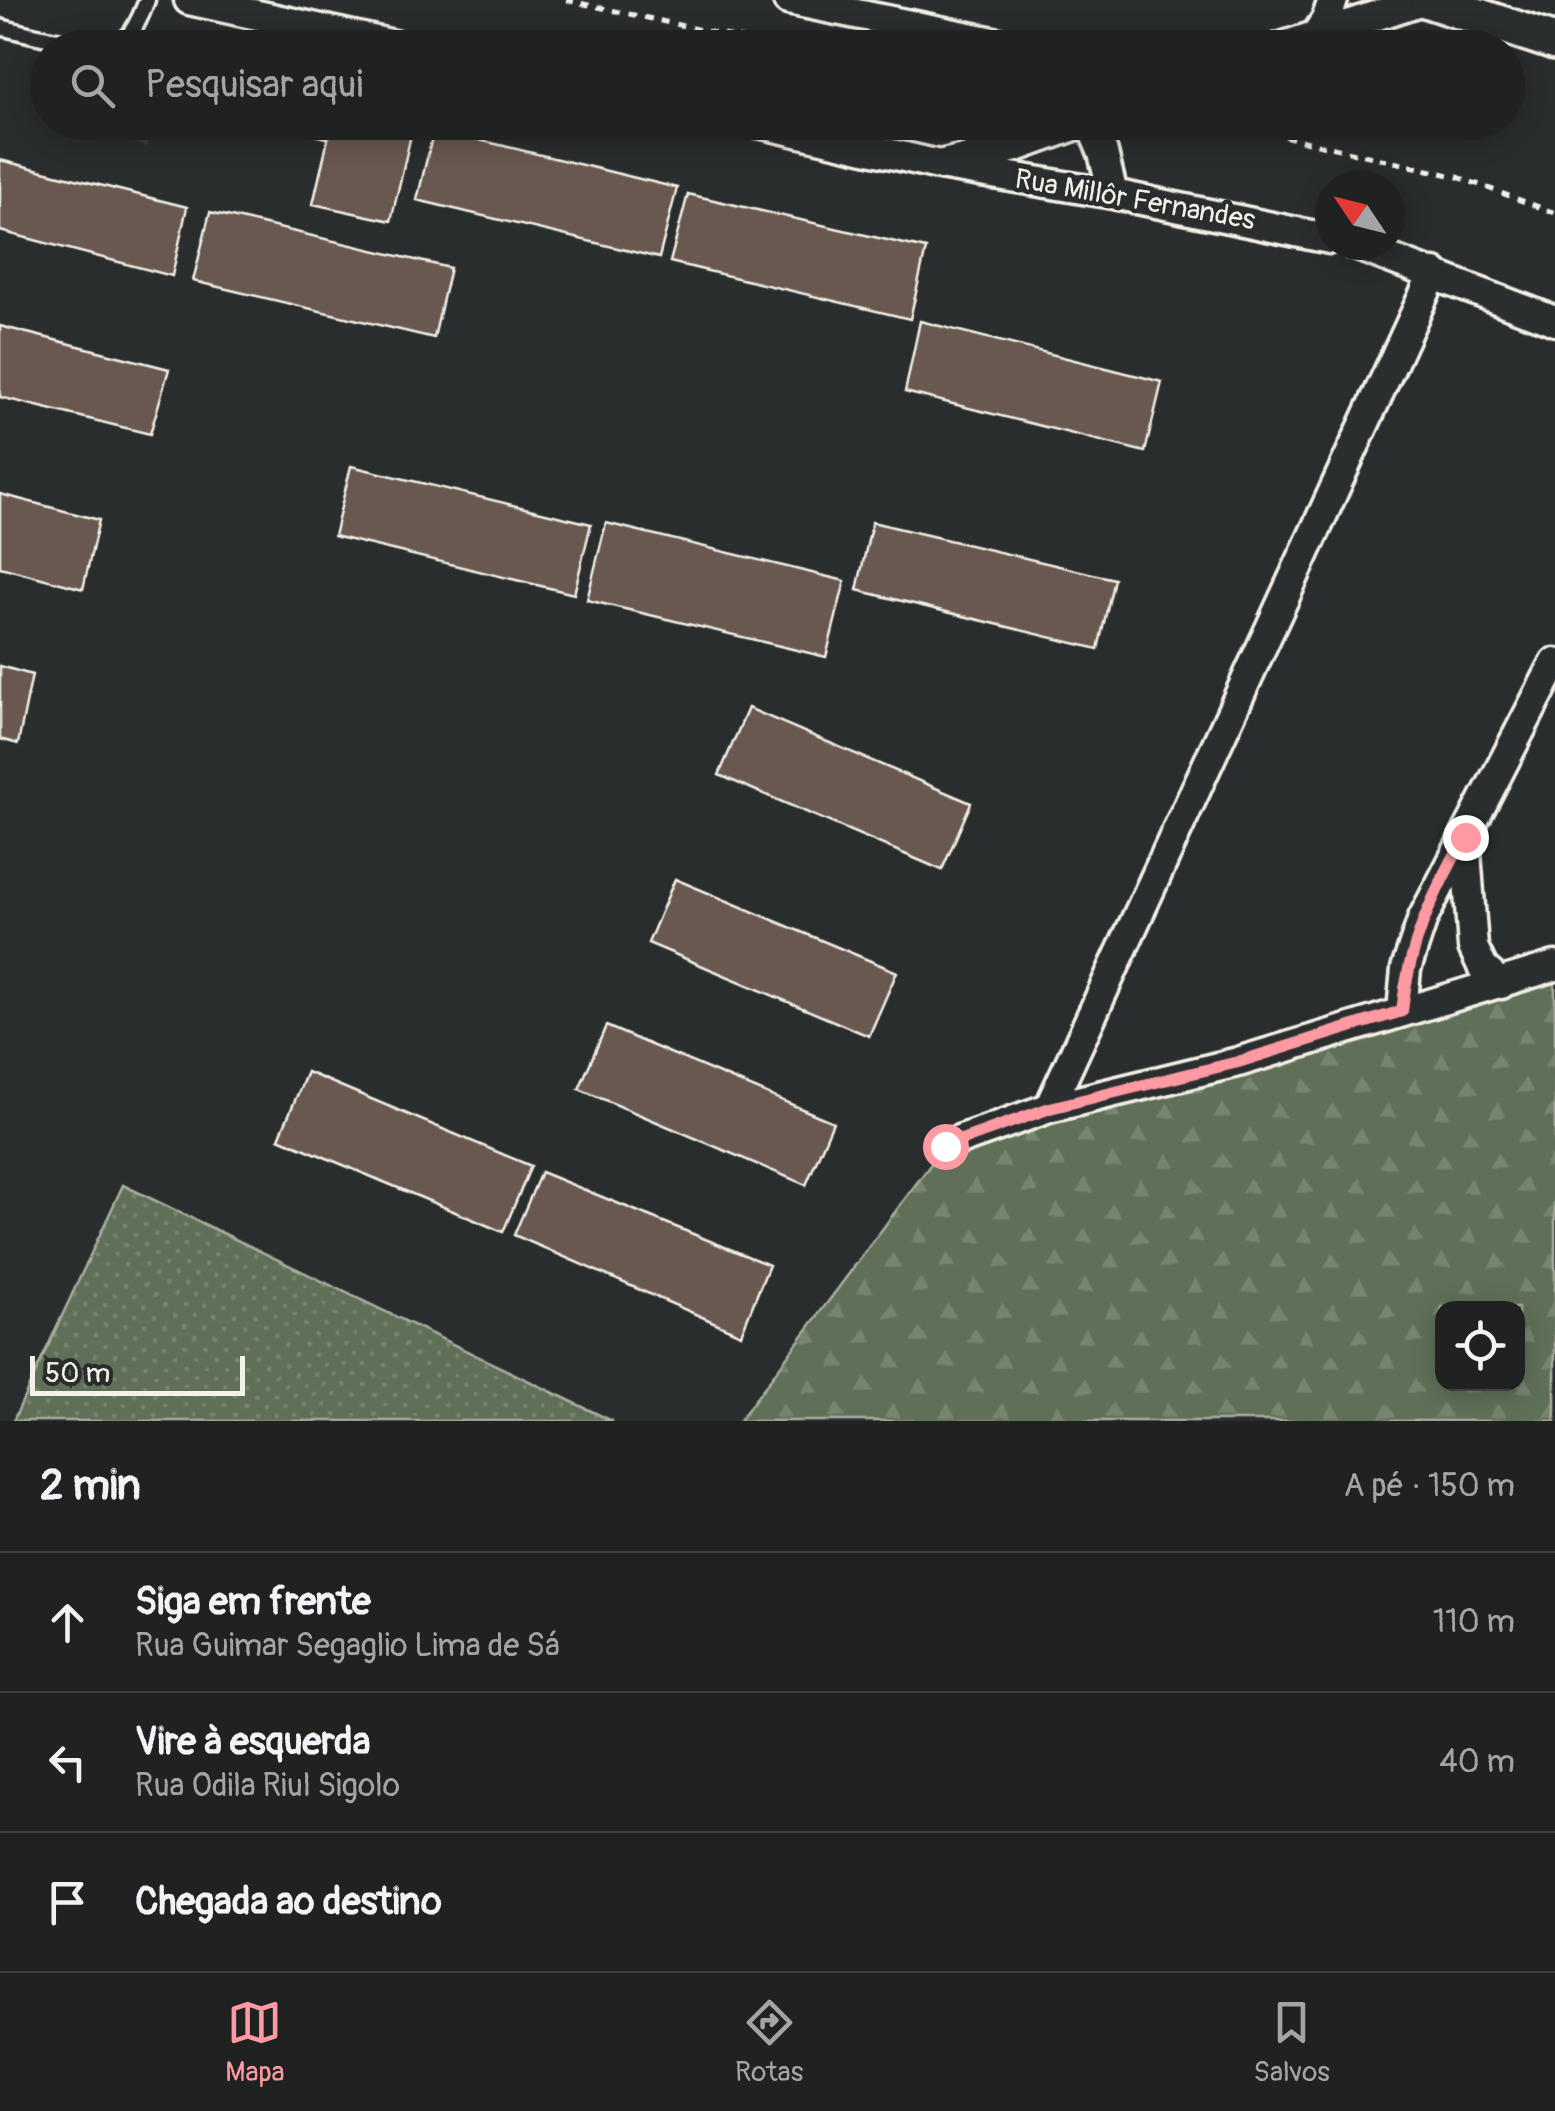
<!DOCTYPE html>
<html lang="pt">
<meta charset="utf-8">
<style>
:root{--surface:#202222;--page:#282a2a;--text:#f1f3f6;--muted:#a2a4a5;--line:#3d3f40;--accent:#ff9aa2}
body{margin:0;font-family:Pangolin,sans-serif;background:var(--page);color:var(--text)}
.controls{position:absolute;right:30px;bottom:30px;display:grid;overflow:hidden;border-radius:20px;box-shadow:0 5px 25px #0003}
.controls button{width:90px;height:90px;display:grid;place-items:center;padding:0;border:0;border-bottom:2px solid var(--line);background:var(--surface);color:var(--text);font:50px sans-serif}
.compass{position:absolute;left:1315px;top:170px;width:90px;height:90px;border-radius:50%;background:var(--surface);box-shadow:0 5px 25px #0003;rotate:305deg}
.scale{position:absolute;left:30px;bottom:25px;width:215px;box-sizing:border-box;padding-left:10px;border:5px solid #f4f1e8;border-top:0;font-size:28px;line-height:35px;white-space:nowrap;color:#f4f1e8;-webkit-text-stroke:8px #2a2d2e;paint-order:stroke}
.stop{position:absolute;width:30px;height:30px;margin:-22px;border:8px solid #ff9aa2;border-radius:50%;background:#fff}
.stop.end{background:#ff9aa2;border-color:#fff;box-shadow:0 2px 10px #0008}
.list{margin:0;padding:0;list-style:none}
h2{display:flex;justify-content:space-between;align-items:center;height:130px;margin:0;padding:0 40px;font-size:42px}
h2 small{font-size:32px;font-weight:400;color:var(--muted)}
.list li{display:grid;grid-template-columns:65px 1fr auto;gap:30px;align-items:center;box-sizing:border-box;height:140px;padding:0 40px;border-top:2px solid var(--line)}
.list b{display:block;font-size:38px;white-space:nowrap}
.list p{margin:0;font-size:32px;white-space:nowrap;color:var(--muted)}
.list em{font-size:32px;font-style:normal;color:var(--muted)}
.icon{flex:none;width:55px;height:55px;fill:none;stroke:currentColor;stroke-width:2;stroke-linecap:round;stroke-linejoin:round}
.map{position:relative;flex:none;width:1555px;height:1421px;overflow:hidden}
.search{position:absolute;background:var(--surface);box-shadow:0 5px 25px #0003;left:30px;right:30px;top:30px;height:110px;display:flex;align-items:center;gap:25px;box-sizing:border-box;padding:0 35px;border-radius:55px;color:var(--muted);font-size:38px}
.sheet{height:550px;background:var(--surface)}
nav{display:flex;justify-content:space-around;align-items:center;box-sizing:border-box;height:140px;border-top:2px solid var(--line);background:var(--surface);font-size:28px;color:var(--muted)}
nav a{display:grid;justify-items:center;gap:5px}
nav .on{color:var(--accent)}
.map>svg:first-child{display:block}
</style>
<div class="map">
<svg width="1555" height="1421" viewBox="0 0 1555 1421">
<defs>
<pattern id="grass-dots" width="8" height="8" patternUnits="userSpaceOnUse" patternTransform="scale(2.5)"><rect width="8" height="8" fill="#607058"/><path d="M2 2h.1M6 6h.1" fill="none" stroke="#778570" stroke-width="1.8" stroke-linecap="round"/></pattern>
<pattern id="forest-firs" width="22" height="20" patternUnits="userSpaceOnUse" patternTransform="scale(2.5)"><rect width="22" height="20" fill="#607058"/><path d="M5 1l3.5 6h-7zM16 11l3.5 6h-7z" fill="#778570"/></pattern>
</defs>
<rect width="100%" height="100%" fill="#2a2d2e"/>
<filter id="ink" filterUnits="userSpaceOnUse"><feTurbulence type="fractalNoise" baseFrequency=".01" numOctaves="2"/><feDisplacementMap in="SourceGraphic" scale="20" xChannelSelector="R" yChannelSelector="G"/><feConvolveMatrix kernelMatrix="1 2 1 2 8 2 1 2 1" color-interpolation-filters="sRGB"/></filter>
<g filter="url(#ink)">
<!-- built -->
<path fill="#3d3a38" d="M117,123H153L146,147L113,137Z"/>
<!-- grass -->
<path fill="url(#grass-dots)" stroke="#aab0a0" stroke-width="2.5" d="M123,1185L612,1421H13Z"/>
<!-- forest -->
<path fill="url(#forest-firs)" stroke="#aab0a0" stroke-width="2.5" fill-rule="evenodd" d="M1555,961V1421H739L945,1145ZM1442,1308H1518V1384H1442Z"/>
<!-- building -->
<path fill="#68594f" stroke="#f4f1e8" stroke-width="2.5" d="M267,122H330L326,138Z
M332,122H414L391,221L313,204Z
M434,129L677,188L659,258L417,200Z
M0,160L187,207L172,276L0,231Z
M688,194L926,249L910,319L670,262Z
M210,212L450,268L434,338L193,281Z
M920,321L1162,382L1145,452L905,392Z
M0,326L169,369L150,434L0,397Z
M351,466L591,524L574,594L334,536Z
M0,494L99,520L83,589L0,567Z
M872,522L1114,579L1098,649L857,590Z
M606,523L845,581L826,657L587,600Z
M0,666L32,675L18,744L0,739Z
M748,708L971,803L942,870L719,775Z
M675,879L897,972L869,1036L648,943Z
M606,1026L833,1122L806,1185L579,1089Z
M307,1072L531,1166L503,1232L279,1138Z
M541,1172L769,1265L741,1334L514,1235Z"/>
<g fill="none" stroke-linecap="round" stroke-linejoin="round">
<defs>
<path id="service" d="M0,27C29,34 104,56 128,36C137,27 142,12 147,0"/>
<path id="minor" d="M189,0L408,48
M788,0L1023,48
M1316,35L1326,20L1333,0
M1278,48L1423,0
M754,122L939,165L1016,147L1085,122
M1090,122L1103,153L1113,194
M939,165L1113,194L1330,239
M1355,245L1555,321
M1465,839L1473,947L1483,968L1501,984
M1402,1011L1406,969L1423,918L1555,663
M1049,1108L1434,273
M945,1145L1049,1108L1238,1062L1555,966"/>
<path id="tertiary" d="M1428,0L1555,42"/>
</defs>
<!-- service casing -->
<use href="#service" stroke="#f4f1e8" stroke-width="21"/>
<!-- minor casing -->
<use href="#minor" stroke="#f4f1e8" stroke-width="35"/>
<!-- tertiary casing -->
<use href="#tertiary" stroke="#f4f1e8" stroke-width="42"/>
<!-- path -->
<path stroke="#f4f1e8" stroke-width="5" stroke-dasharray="8 8" stroke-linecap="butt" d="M566,0L774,46L815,48
M1223,122L1458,177L1555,213"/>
<!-- service -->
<use href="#service" stroke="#2a2d2e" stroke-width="14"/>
<!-- minor -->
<use href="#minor" stroke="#2a2d2e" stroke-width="28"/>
<!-- tertiary -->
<use href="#tertiary" stroke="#2a2d2e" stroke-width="35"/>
</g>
</g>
<g fill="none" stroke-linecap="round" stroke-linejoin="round" filter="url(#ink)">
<!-- route -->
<path stroke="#ff9aa2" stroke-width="12" d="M945,1146L1050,1108L1238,1062L1402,1011C1409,943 1432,896 1465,837"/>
</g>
<g text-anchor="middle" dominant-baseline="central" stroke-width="9" stroke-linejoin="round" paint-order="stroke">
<!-- street labels -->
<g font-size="28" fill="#f4f1e8" stroke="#2a2d2e">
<text transform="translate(1135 200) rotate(10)">Rua Millôr Fernandes</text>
</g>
</g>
</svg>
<div class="controls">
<button><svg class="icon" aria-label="locate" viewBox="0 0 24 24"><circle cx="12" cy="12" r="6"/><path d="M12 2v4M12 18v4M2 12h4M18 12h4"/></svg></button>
</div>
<svg class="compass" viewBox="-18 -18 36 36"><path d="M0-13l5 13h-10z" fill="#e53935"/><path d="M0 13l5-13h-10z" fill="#a2a4a5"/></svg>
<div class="scale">50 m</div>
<div class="stop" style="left:945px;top:1146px"></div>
<div class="stop end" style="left:1465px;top:837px"></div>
<div class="search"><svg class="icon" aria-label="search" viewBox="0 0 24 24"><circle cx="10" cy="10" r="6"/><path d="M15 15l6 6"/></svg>Pesquisar aqui</div>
</div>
<section class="sheet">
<h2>2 min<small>A pé · 150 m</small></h2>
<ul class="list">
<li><svg class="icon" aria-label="ahead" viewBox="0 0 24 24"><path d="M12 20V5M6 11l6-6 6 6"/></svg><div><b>Siga em frente</b><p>Rua Guimar Segaglio Lima de Sá</p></div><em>110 m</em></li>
<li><svg class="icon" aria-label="left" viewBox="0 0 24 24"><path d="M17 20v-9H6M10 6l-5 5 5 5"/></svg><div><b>Vire à esquerda</b><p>Rua Odila Riul Sigolo</p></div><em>40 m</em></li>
<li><svg class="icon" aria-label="arrive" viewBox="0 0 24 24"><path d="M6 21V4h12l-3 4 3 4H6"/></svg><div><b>Chegada ao destino</b></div></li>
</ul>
</section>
<nav>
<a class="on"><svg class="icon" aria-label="map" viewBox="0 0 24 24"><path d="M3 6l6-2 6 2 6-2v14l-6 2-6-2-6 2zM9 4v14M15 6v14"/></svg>Mapa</a>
<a><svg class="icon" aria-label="directions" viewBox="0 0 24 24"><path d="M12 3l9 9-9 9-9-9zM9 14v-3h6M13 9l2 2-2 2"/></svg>Rotas</a>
<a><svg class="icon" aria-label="saved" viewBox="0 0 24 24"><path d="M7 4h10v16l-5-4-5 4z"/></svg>Salvos</a>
</nav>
